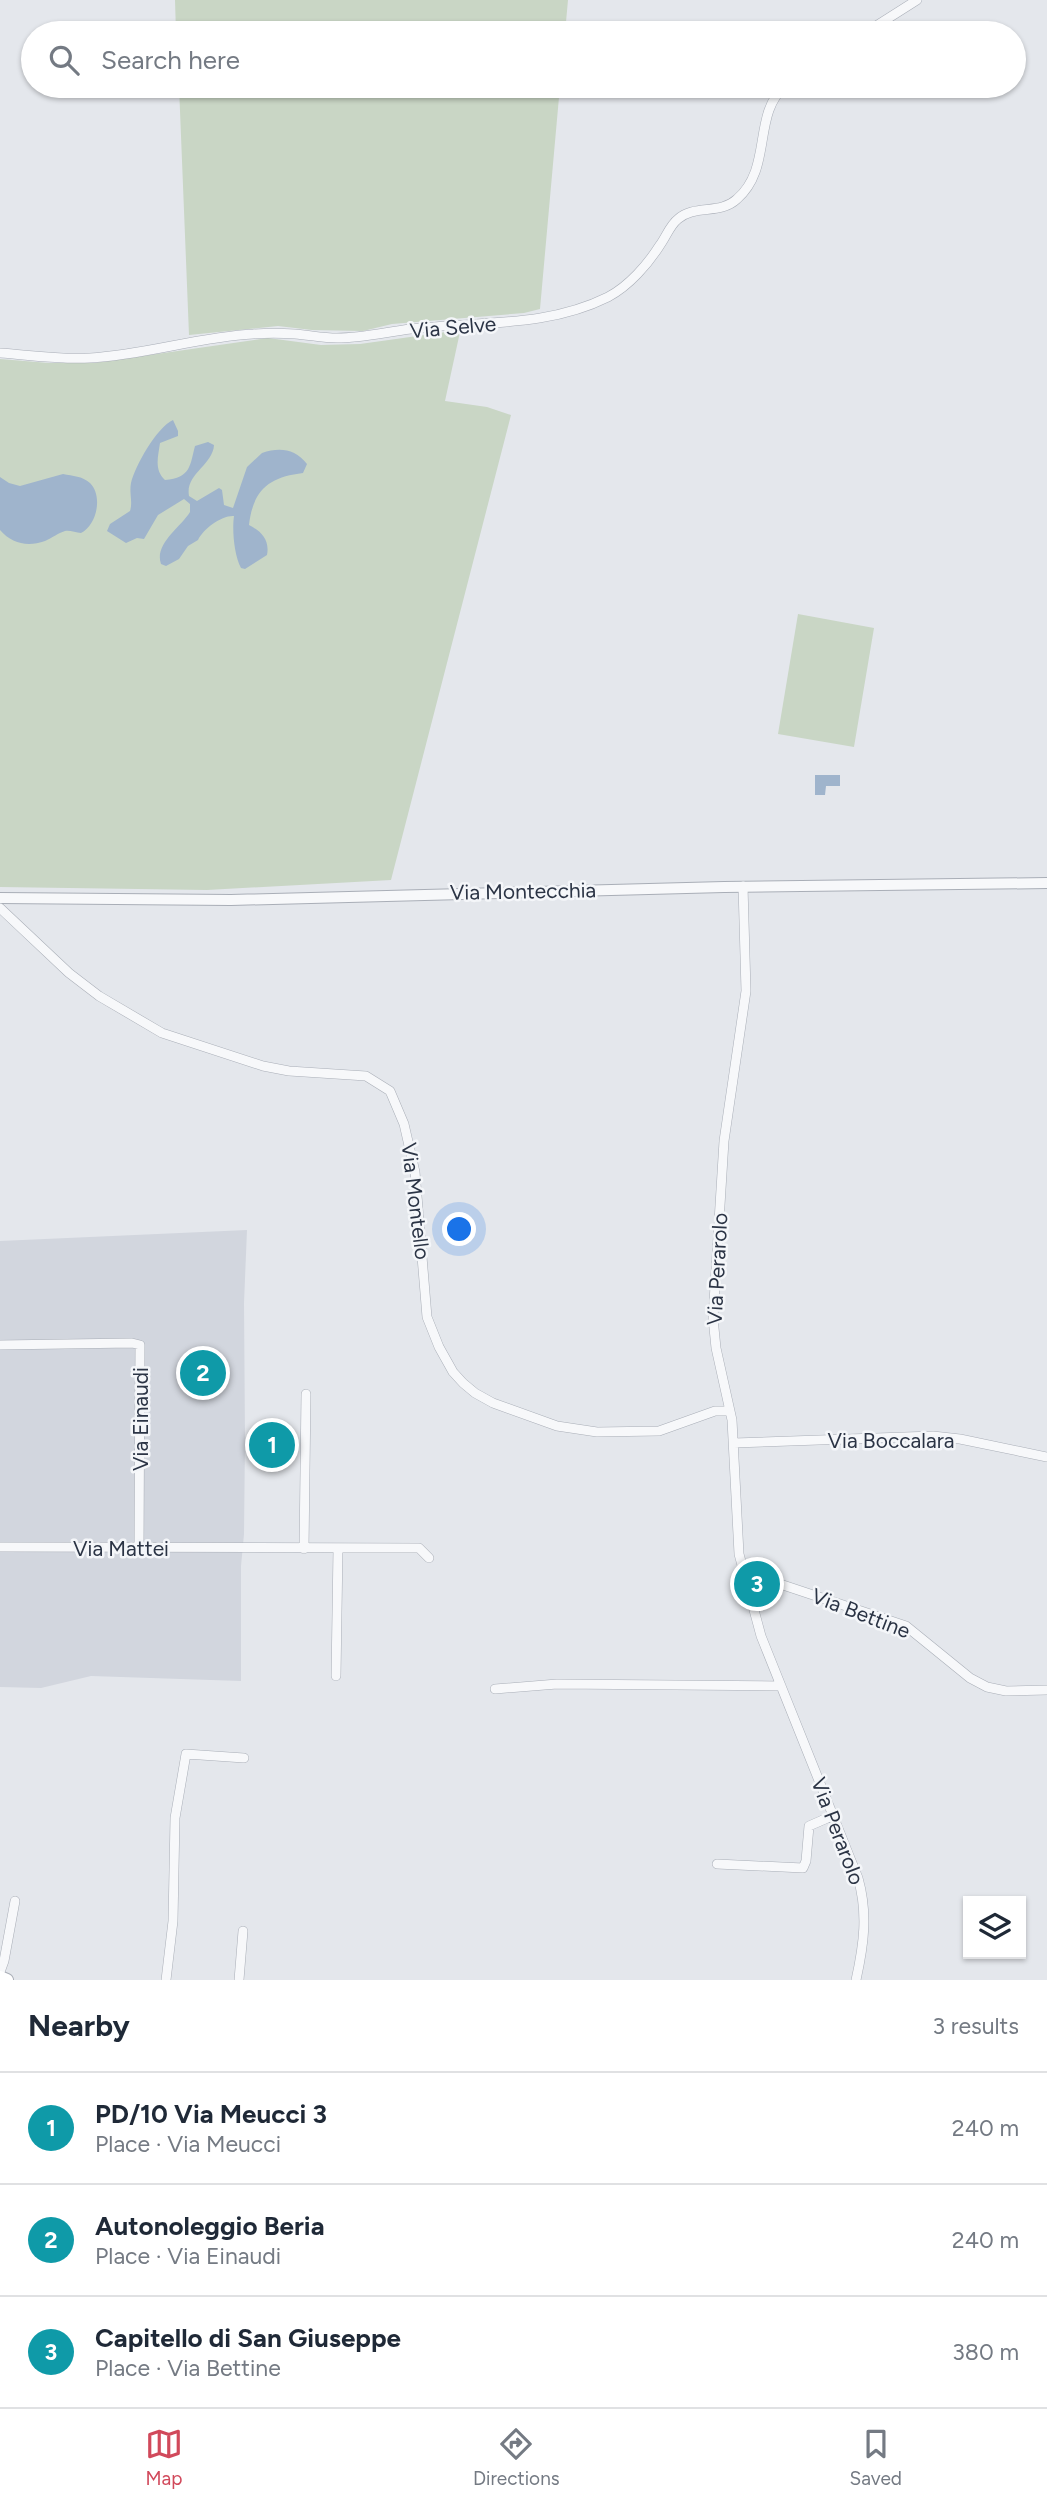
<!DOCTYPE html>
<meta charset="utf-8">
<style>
:root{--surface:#fff;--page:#f6f6f7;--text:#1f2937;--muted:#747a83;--line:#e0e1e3;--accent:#d1495b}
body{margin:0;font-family:Figtree,sans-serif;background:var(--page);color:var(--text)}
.controls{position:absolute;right:21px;bottom:21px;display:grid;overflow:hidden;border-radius:0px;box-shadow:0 2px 5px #0004}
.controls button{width:63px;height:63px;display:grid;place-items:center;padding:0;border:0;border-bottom:2px solid var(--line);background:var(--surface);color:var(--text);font:35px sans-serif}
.you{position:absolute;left:460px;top:1230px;width:24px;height:24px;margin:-18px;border:5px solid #fff;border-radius:50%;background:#1a73e8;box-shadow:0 0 0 10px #1a73e833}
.badge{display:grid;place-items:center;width:46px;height:46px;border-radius:50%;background:var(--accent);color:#fff;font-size:23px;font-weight:700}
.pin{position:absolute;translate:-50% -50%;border:4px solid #fff;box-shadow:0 2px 7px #0006}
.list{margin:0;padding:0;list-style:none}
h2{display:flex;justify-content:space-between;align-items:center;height:91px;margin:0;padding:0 28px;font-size:30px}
h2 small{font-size:23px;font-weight:400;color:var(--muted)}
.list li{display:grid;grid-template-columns:46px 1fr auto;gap:21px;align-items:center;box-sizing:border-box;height:112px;padding:0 28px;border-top:2px solid var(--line)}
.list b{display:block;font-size:26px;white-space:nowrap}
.list p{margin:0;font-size:23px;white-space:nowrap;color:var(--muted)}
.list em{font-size:23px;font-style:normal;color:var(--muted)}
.icon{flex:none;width:38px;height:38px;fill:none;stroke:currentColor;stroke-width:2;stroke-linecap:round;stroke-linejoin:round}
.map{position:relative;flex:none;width:1047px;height:1980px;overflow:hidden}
.search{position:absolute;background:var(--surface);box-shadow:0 2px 5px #0004;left:21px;right:21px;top:21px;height:77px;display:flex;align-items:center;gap:18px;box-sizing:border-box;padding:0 24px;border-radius:38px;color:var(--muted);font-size:26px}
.sheet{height:427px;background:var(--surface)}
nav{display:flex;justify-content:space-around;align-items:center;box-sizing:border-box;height:98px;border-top:2px solid var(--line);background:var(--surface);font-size:19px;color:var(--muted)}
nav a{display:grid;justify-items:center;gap:4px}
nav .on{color:var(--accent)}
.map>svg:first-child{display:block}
</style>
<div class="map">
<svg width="1047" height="1980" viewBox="0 0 1047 1980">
<rect width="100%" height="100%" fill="#e4e7ec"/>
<!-- built -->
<path fill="#d2d6de" d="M247,1230L244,1303L245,1440L244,1534L241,1566V1681L91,1676L41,1688L0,1687V1241Z"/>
<!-- green -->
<path fill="#c9d6c5" d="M175,0H568L565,33H176Z
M179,86H560L540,309L524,313L392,324L363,331L312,330L278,326L189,335Z
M446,332H460L445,401L487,407L511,415L391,880L207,890L0,887V359L49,363H94L268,338L321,345L360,344Z
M798,614L874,628L854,747L778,734Z"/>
<!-- water -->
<path fill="#9fb4cc" d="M173,420L178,431V436L160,443C158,457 154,470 165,480C191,478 190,465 195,446L208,442L214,445C213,465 185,474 189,496L197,501L219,488L222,490L224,505L233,508L247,467L262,453C280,447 295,449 307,464L303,473C269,477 253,490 249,525C261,531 270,540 267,555L245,569L241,568C234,555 232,530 234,516C222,515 203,529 198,540L188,546L179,559L166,566L161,564C154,544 180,528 190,512V504L184,499L158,515L144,539L137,538L126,543L107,531L110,524L130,511C133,502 129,493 131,483C135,466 157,427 173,420Z
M63,474C73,476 82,476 90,483C103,496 97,525 81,533C76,533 70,530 65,531C58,533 52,538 45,541C28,547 12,544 0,530V477L9,483L20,486Z
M815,775H840V786H826L825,795H815Z"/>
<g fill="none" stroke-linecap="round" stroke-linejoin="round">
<defs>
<path id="minor" d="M865,33L917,0
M0,353C29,355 61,360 90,358C145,355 198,337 253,334C266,333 281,333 295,334C309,335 323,338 337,338C362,338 386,332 411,329C478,321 546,328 608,297C629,286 648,264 660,245C666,237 670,225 678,219C695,204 720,215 737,199C773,168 752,114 785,86
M743,886L746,991L724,1141L713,1318L716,1348L732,1420L739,1554L761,1636L858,1878C868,1913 864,1944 856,1980
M0,908L69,973L99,996L162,1033L263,1066L289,1071L366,1076L390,1091L404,1124L415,1172L427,1317L439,1347L453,1372L463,1383L475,1393L493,1403L557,1426L597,1432L659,1431L715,1411H730
M0,1345L132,1343L140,1345L139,1548
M734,1443L933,1436L960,1439L1047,1457
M0,1547L419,1548L429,1558
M304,1549L306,1394
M744,1575L765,1579L906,1626L970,1678L987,1687L1006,1691L1047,1690
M336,1676L338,1549
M495,1689L557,1684L781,1686
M717,1864L803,1868L806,1861L809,1826L832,1816
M0,1972L4,1961L15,1901
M166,1980L173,1921L175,1818L186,1754L244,1758
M239,1980L243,1931"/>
<path id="tertiary" d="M0,898L231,900L724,887L1047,883"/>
<path id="secondary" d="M0,1977L7,1980"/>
</defs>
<!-- minor casing -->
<use href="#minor" stroke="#a9aeb7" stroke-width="10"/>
<!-- tertiary casing -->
<use href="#tertiary" stroke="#a9aeb7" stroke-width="12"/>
<!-- secondary casing -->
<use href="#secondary" stroke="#a9aeb7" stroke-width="14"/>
<!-- minor -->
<use href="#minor" stroke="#f7f8fa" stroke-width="9"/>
<!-- tertiary -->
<use href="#tertiary" stroke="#f7f8fa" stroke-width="10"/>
<!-- secondary -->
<use href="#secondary" stroke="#fff" stroke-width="12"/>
</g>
<g text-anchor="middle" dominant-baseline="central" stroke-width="5" stroke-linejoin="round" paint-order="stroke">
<!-- street labels -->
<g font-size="21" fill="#2b3445" stroke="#f4f6f9">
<text transform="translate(453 327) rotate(-5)">Via Selve</text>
<text transform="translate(523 891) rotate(-1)">Via Montecchia</text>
<text transform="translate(416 1201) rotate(83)">Via Montello</text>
<text transform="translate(717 1269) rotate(-87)">Via Perarolo</text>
<text transform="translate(140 1419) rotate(-90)">Via Einaudi</text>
<text x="891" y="1440">Via Boccalara</text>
<text x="121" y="1548">Via Mattei</text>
<text transform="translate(861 1613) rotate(21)">Via Bettine</text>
<text transform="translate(838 1831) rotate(69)">Via Perarolo</text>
</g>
</g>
</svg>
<div class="controls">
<button><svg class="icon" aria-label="layers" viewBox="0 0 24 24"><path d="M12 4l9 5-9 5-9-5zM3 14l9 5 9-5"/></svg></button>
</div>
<div class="you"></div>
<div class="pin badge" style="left:272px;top:1445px;background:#0f9aa8">1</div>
<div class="pin badge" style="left:203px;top:1373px;background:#0f9aa8">2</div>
<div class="pin badge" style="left:757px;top:1584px;background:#0f9aa8">3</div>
<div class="search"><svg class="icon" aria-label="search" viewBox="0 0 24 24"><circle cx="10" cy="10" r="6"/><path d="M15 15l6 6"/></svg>Search here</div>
</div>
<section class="sheet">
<h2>Nearby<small>3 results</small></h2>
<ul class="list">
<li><span class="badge" style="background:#0f9aa8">1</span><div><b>PD/10 Via Meucci 3</b><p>Place · Via Meucci</p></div><em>240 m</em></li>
<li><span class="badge" style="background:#0f9aa8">2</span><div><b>Autonoleggio Beria</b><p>Place · Via Einaudi</p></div><em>240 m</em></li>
<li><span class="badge" style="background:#0f9aa8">3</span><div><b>Capitello di San Giuseppe</b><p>Place · Via Bettine</p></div><em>380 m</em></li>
</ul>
</section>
<nav>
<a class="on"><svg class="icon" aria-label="map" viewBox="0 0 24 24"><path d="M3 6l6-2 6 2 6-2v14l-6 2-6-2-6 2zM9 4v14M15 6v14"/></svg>Map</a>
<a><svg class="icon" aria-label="directions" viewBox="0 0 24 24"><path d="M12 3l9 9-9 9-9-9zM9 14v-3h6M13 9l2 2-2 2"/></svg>Directions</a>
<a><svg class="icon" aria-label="saved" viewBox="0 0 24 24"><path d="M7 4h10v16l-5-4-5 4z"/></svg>Saved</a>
</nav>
